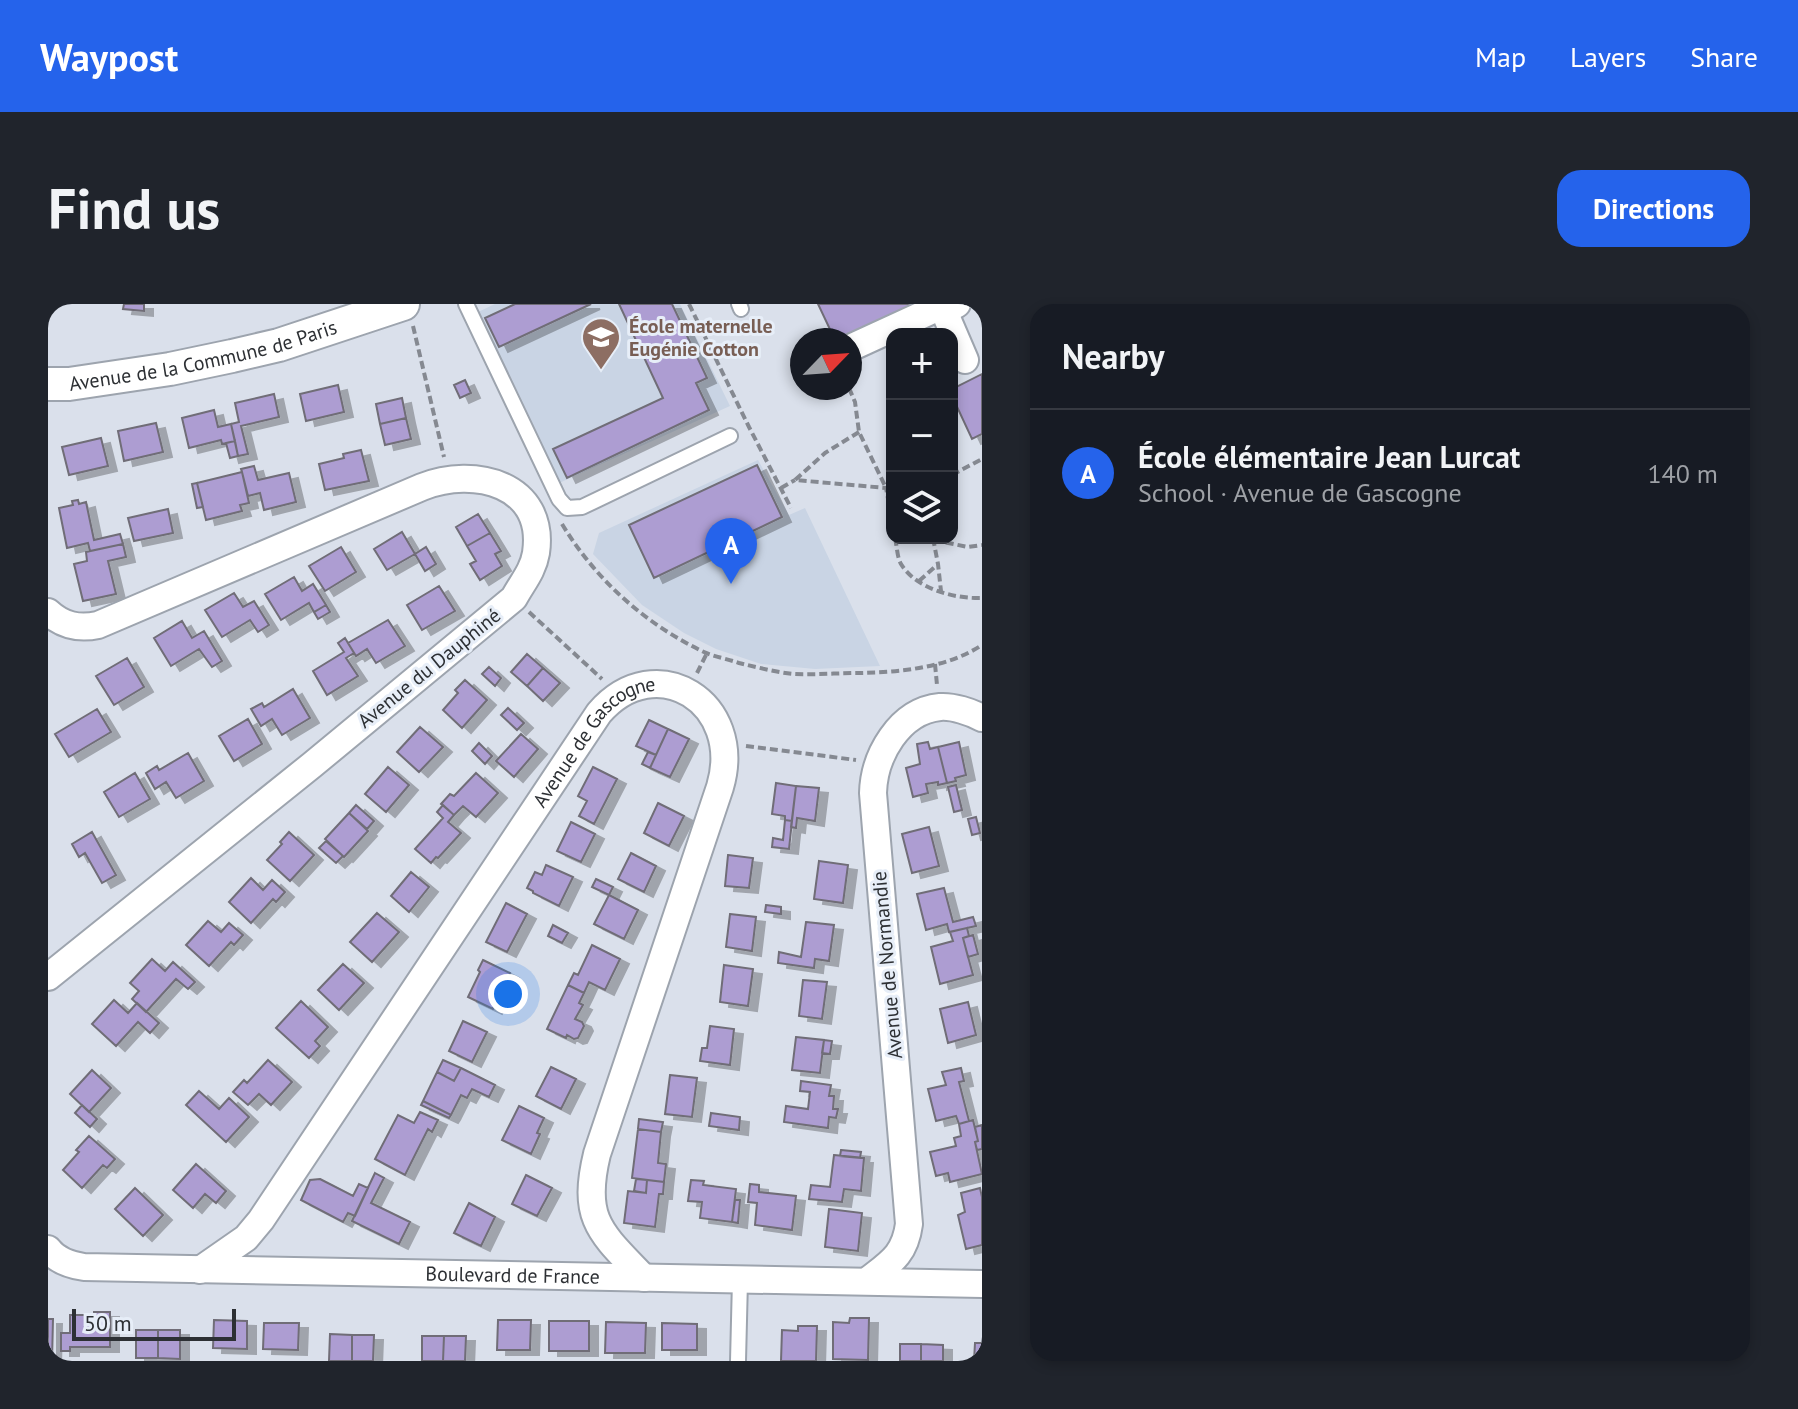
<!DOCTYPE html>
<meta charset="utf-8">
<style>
:root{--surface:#171b24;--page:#20242c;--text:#f1f3f6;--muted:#9ea1a6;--line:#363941;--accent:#2563eb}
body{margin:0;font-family:"PT Sans",sans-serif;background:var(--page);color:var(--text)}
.controls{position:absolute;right:24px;top:24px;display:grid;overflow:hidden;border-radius:16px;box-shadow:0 4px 12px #0003}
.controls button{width:72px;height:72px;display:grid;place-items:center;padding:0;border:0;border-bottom:2px solid var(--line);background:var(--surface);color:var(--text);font:40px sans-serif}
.compass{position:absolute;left:742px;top:24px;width:72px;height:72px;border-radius:50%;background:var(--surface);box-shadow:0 4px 12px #0003;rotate:65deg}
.scale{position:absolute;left:24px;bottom:20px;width:164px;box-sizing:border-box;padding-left:8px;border:4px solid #2d3034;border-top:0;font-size:22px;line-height:28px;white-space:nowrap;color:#2d3034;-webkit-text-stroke:6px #e7eef8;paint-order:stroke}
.you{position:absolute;left:460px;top:690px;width:28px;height:28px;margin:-20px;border:6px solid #fff;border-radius:50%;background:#1a73e8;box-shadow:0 0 0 12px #1a73e833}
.badge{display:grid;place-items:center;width:52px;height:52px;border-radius:50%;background:var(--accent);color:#fff;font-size:26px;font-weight:700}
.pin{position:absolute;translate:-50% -66px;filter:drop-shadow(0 2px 4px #0008)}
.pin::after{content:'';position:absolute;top:42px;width:28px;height:24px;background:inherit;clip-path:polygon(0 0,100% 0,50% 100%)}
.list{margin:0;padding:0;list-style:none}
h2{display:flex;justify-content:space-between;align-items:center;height:104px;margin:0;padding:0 32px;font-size:34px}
h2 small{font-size:26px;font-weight:400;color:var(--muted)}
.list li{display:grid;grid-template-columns:52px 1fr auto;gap:24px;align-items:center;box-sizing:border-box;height:128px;padding:0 32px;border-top:2px solid var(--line)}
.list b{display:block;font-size:30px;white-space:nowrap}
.list p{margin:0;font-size:26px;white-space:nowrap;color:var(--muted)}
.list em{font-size:26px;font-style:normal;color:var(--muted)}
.icon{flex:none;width:44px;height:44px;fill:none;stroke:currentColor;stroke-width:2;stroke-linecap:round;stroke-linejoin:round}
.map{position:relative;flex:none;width:934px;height:1057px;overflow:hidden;border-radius:24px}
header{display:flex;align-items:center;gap:48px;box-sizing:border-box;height:112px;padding:0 40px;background:var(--accent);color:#fff}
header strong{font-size:38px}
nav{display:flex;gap:44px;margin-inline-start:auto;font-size:28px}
.intro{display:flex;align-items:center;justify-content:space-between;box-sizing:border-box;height:192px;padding:0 48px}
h1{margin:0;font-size:56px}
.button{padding:20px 36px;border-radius:24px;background:var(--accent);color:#fff;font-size:28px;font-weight:700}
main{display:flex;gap:48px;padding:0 48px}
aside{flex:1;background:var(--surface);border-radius:24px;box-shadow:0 4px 12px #0003}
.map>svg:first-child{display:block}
</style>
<header>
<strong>Waypost</strong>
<nav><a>Map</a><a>Layers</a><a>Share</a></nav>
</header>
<div class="intro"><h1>Find us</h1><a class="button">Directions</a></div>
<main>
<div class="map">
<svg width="934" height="1057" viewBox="0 0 934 1057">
<defs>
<filter id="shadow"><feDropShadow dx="9" dy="5" stdDeviation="0" flood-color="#0004"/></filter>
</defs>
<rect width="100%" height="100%" fill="#dae0eb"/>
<!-- built -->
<path fill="#c9d4e4" d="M447,0H632L682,102L500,184L424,31L436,25L428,9Z
M710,156L741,211L757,204L832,362L767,365L713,360L668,345L636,329L594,301L545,250L551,229Z"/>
<!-- building -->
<path fill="#ad9dd2" stroke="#706d77" stroke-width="2" filter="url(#shadow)" d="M76,0H96V7L75,5Z
M467,0H543L451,43L437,14Z
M571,0H624L659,74L648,79L661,106L519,174L505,145L615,94Z
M770,0H879L802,36H787Z
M934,70V130L924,135L904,92V85Z
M417,76L423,89L412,94L406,81Z
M290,81L296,108L258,117L252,90Z
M226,90L231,113L193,122L200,150L190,152L183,120L191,118L187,99Z
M354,94L358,114L332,120L328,100Z
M166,106L170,123L183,120L187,137L174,140L173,136L141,144L134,114Z
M358,114L363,135L337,141L332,120Z
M108,119L115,148L76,157L70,127Z
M53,134L60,162L21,171L14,143Z
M187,137L190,152L182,154L178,139Z
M313,146L321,177L277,186L271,160L296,154L295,150Z
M709,161L734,213L606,274L581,221Z
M206,162L210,176L241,169L248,198L216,206L212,189L200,192L194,168L193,165Z
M194,168L201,199L192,201L194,207L158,216L149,179Z
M149,179L155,203L149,204L144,180Z
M30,196L31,200L38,198L46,236L72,230L75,240L42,247L40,239L19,244L11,204L25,201L24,197Z
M120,205L125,229L86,237L80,214Z
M430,210L442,229L419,242L408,223Z
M354,228L367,250L339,266L326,245Z
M442,229L453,247L447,250L454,262L432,276L422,260L428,257L419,242Z
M75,240L78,253L60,257L68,290L35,297L26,260L39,257L38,248Z
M293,243L308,268L277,287L261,262Z
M378,243L388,260L377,267L367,250Z
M246,273L254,287L265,280L278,301L266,308L261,299L233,316L217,290Z
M391,282L407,307L374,326L359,301Z
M186,289L195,303L206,297L221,321L210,328L202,316L174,333L157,306Z
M278,301L282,308L270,315L266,308Z
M340,316L357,342L328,359L319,345L308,352L300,339Z
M134,317L144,334L156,327L174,357L164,363L151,345L123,362L106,334Z
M297,334L306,349L298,354L310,372L279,391L265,367L296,348L290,339Z
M479,350L495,364L479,382L463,368Z
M79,354L96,383L66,401L48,372Z
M441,363L453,374L447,382L434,370Z
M495,364L512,379L495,397L479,382Z
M417,376L439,396L414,424L395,406L410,389L407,386Z
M245,385L262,414L234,431L224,415L213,422L203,405L214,399L216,403Z
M460,404L476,419L469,426L453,411Z
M49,405L63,428L21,453L7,430Z
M200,415L214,440L186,457L171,432Z
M601,416L620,425L608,451L588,442Z
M372,423L395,443L371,468L349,448Z
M620,425L641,435L622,473L602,464Z
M473,430L490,445L466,473L448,457Z
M880,438L882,445L890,443L899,479L890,481V478L878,480L880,489L865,493L858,464L872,460L869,440Z
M911,438L918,471L907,474L908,477L899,479L890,443Z
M431,439L444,452L437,460L424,447Z
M600,448L608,451L602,464L594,460Z
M140,449L156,477L128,494L118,478L107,485L98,469L109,462L111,466Z
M340,463L361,481L338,508L317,490Z
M545,463L569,475L546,520L531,512L539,497L530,492Z
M87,469L102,495L71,513L56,488Z
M428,469L450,489L428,513L415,502L406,511L393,500L402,490L406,492Z
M728,479L748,482L744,517L737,516V512L724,510Z
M908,481L914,506L906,508L900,483Z
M748,482L771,484L767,517L749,514L748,524L743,523Z
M610,499L636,512L621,542L596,529Z
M308,501L326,517L319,525L301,509Z
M395,501L406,511L400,518L413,529L390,554L388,553L383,559L367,545L395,514L389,508Z
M301,509L320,527L296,553L277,535Z
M928,513L932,529L924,531L920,515Z
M737,516L744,517L741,545L724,543L725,534L735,536Z
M523,518L547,530L533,558L509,547Z
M881,523L891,562L864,569L854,530Z
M44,528L68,571L54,579L37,549L31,553L24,540Z
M241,528L266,551L242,577L219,556L234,540L232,538Z
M278,537L295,552L288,559L271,544Z
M583,549L608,562L596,588L570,575Z
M680,551L705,554L701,584L677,582Z
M771,557L800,561L795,599L766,595Z
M498,561L525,573L511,602L485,589V587L479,584L487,568L494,571Z
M363,568L381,583L361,608L343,592Z
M203,574L215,586L224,576L237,588L228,598L225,595L203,619L181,598Z
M548,575L565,583L561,591L544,583Z
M896,584L905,618L925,613L928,622L901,628L899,620L878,626L869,590Z
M561,591L590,606L576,635L546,620Z
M458,599L479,610L459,648L438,638Z
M718,601L733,603V610L717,608Z
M329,609L351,628L324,658L302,638Z
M682,610L708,613L704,647L678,643Z
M160,617L173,628L181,619L195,631L186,641L183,638L161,662L138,641Z
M758,618L786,621L781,657L767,655L766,664L730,659L731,648L753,653Z
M505,621L520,629L514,639L500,632Z
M919,624L921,632L915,634L925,671L892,680L883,643L905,637L902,628Z
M925,631L930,650L920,653L915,634Z
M544,641L572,655L557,686L541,678L536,689L520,681L526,669L530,671Z
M104,655L117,667L125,658L147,678L140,685L128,675L98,708L84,695L91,687L82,679Z
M435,656L462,669L445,705L420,693L432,668L430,666Z
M295,660L316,679L291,706L270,686Z
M676,661L705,665L700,702L672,698Z
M755,676L779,678L774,715L751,712Z
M520,681L536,689L531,699L535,701L527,715L534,718L536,722L530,734L526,735L519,731L518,734L499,725Z
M66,696L80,709L89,699L111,719L102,729L90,718L68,742L44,720Z
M253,697L280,723L267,737L272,742L261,754L228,724Z
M920,698L928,731L900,739L892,705Z
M415,717L439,728L424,758L401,747Z
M662,722L686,725L682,761L652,757L654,744H659Z
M748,733L776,736L772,769L744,766Z
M776,736L784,737L782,750L774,749Z
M220,756L244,778L223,801L211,790L200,801L185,788L196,776L199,779Z
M395,756L413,764L406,777L389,768Z
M503,763L528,775L513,805L488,792Z
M413,764L447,781L441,793L424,785L419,794L413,791L403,811L375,797L389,768L406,777Z
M913,764L916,777L911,778L921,817L911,820L908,812L888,817L880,785L898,781L894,768Z
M44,766L63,784L41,808L22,790Z
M622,771L649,774L644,813L617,810Z
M753,777L783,781L781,792H786L785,805H790L788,814L781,813L780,824L736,818L738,802L760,805L762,788L752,787Z
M151,787L171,805L181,794L201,813L178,838L138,801Z
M375,797L403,811L401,814L373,801Z
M34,801L49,815L42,823L27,809Z
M471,802L496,814L489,829L492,830L483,850L454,836Z
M372,808L390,816L384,828L380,825L357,871L327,855L350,811L366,819Z
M663,809L692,813L691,826L661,822Z
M591,815L615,818L613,828L590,825Z
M925,816L930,837L927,838L934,870L902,878L900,869L888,872L882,848L908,842L906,834L913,832L911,820Z
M934,821V845L929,846L927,838L930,837L927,823Z
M590,825L613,828L610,859L618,860L616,878L584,874Z
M41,832L67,855L59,864L55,861L34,884L15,866L31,848L28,846Z
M793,846L813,848L812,854L792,852Z
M786,851L816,854L813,887L796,885L794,898L761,895L763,881L782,883Z
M148,860L178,887L168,899L157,890L145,904L125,886Z
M327,869L336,874L323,899L362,918L351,940L304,917Z
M478,871L504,884L489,912L464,900Z
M272,875L305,892L311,880L320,884L307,912L300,909L295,918L253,896L262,876Z
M588,875L599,876L598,889L586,887Z
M599,876L616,878L615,890H611L607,923L576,919L580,887L598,889Z
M643,876L656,877L655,881L688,885L684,918L652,914L654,898L640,897Z
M702,880L711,881V888L748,892L744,926L707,921L709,899L700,898Z
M87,884L115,911L95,932L67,905Z
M932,884L934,893V941L918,945L910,911L917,908L913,889Z
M687,896H692L690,919L684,918Z
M421,899L447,913L433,942L406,929Z
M781,905L814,909L810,947L777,943Z
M46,1008H62V1043H22V1047H13V1029H22V1011H46Z
M802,1014H821L820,1056L785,1055V1018L801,1019Z
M0,1015H5L4,1057H0Z
M166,1016L199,1017V1045L165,1044Z
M450,1016H483L482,1046H449Z
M501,1017H541V1047H501Z
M558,1018L598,1019L597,1049H557Z
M216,1019H251L250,1046L215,1045Z
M614,1019L649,1020V1046H614Z
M750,1022H769L768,1057H733L734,1026L750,1027Z
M88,1026H110V1054H88Z
M110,1026H132V1055L110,1054Z
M282,1030L304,1031V1057H281Z
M304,1031H326L325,1057H304Z
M374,1032H396L395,1057H374Z
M396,1032H418L417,1057H395Z
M927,1039H934V1057H926Z
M852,1040H873V1057H852Z
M873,1040L895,1041V1057H873Z"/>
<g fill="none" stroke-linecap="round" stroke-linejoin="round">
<defs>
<path id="service" d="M418,0L511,195L519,204L534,203L682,132
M691,0L693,5
M690,1057L692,976"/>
<g id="minor">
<path d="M896,7L917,56"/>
<path d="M802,44L887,5L896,7L909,0"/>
<path d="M0,308C15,322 31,325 50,321L374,183C426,162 498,180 488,249C485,267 474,279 466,294L264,461L0,673"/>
<path id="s1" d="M0,945C9,957 22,961 36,963L934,980"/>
<path id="s2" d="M152,966L198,934L213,916L551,409C608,343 697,399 672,483L549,850C533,916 553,929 596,974"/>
<path d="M819,977C842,959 857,951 861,920L825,489C826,452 851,407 892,403C905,402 923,408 934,414"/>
</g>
<g id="tertiary">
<path id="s3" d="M0,80H21L122,65L184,52L231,41L355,0"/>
</g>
</defs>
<!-- service casing -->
<use href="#service" stroke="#9da4ae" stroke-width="18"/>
<!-- minor casing -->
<use href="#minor" stroke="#9da4ae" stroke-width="30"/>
<!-- tertiary casing -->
<use href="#tertiary" stroke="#9da4ae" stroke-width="36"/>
<!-- path -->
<path stroke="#858991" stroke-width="4" stroke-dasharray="8 4" stroke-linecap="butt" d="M641,0L701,123L743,204
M365,22L396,153
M801,84L807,98L811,128L838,184L844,185
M811,128L777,149L747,176L838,184L844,216
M904,171L934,155
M733,184L747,176
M514,220C548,276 597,320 656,348C667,353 680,355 691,359C708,363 727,368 745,370C767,371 789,369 811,369C853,368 899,364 934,341
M847,234C849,242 849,253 853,260C868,285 907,295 934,294
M885,234L890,260L893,287
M886,236L920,243L934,241
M871,277L890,260
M481,308L554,375
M887,360L889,381
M649,369L659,349
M698,442L808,456"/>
<!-- service -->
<use href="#service" stroke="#fff" stroke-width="14"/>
<!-- minor -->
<use href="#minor" stroke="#fff" stroke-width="26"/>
<!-- tertiary -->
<use href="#tertiary" stroke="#fff" stroke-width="32"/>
</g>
<!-- icons -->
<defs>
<symbol id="school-pin" viewBox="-11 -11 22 30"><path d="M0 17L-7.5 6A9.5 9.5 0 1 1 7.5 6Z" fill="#8d6e63" stroke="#e7eef8"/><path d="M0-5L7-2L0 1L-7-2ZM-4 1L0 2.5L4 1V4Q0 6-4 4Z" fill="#fff"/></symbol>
</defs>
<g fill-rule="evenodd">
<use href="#school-pin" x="531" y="11" width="44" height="60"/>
</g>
<g text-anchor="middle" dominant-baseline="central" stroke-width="6" stroke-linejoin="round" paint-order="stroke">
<!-- education labels -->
<g font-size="20" font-weight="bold" fill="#785e54" stroke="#e7eef8" text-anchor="start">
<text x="581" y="22">École maternelle<tspan x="581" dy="23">Eugénie Cotton</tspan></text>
</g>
<!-- street labels -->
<g font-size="20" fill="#2d3034" stroke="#e7eef8">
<text stroke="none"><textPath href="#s3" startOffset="158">Avenue de la Commune de Paris</textPath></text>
<text transform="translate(381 364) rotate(-39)">Avenue du Dauphiné</text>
<text stroke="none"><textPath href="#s2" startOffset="666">Avenue de Gascogne</textPath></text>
<text transform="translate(839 661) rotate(-95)">Avenue de Normandie</text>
<text stroke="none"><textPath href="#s1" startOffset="470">Boulevard de France</textPath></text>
</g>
</g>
</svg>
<div class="controls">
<button>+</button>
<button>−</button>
<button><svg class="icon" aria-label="layers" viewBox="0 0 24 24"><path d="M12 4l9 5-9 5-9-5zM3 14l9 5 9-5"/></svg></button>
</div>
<svg class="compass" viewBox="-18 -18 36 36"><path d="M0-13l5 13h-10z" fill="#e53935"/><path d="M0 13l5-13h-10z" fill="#9ea1a6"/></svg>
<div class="scale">50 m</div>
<div class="you"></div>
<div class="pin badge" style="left:683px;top:280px">A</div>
</div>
<aside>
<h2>Nearby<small></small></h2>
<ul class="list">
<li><span class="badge">A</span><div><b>École élémentaire Jean Lurcat</b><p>School · Avenue de Gascogne</p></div><em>140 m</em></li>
</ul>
</aside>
</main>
